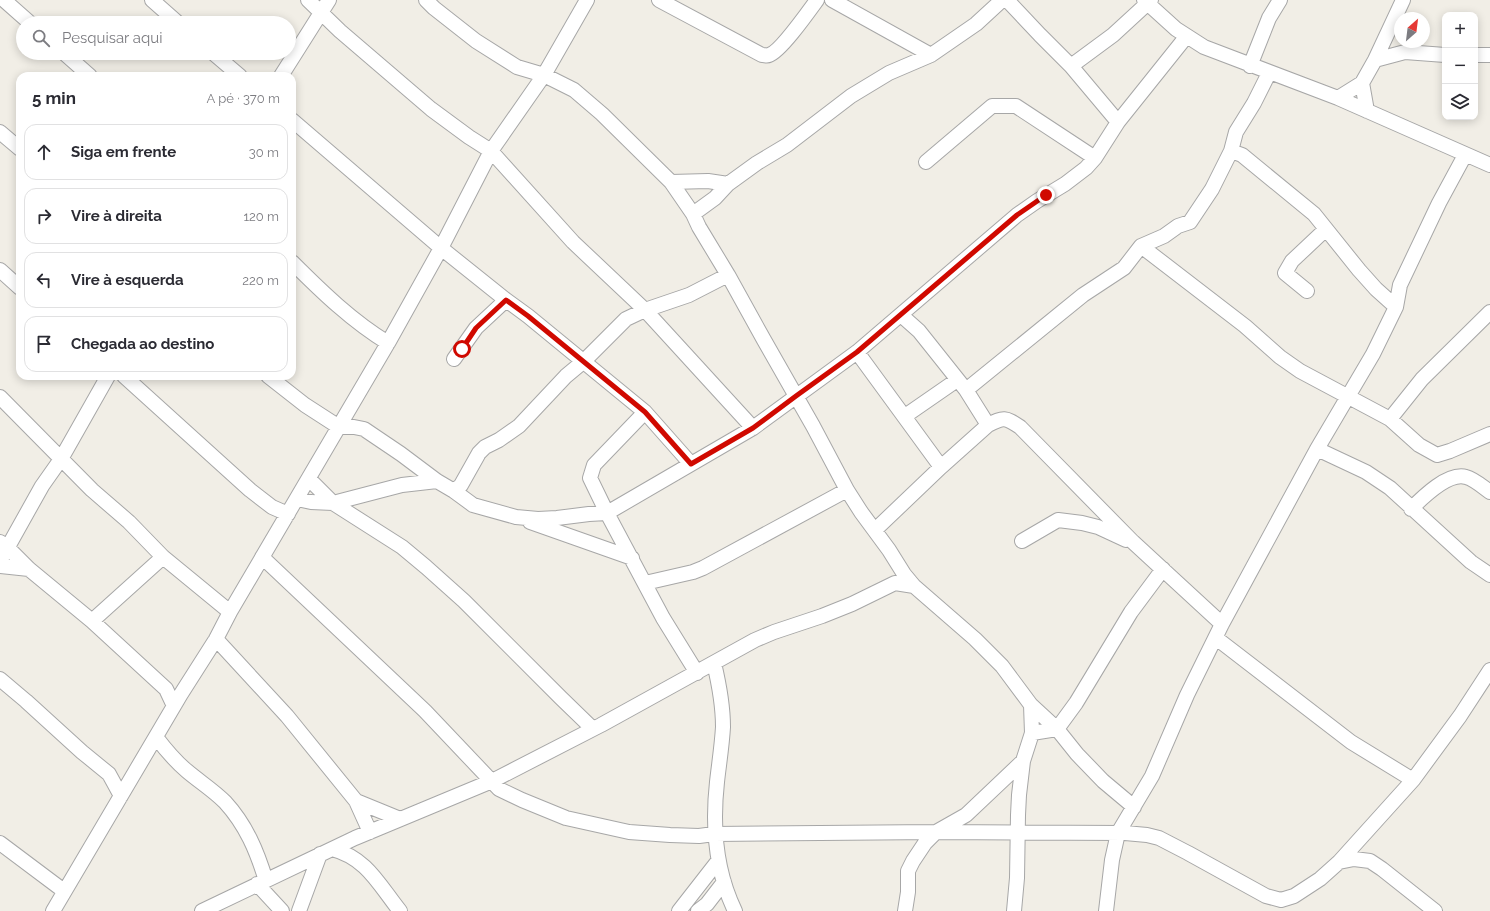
<!DOCTYPE html>
<html lang="pt">
<meta charset="utf-8">
<style>
:root{--surface:#fff;--page:#f7f7f7;--text:#2b2b33;--muted:#7c7c81;--line:#e1e1e2}
body{margin:0;font-family:Raleway,sans-serif;background:var(--page);color:var(--text)}
.controls{position:absolute;right:12px;top:12px;display:grid;overflow:hidden;border-radius:8px;box-shadow:0 2px 10px #0003}
.controls button{width:36px;height:36px;display:grid;place-items:center;padding:0;border:0;border-bottom:1px solid var(--line);background:var(--surface);color:var(--text);font:20px sans-serif}
.compass{position:absolute;left:1394px;top:12px;width:36px;height:36px;border-radius:50%;background:var(--surface);box-shadow:0 2px 10px #0003;rotate:28deg}
.stop{position:absolute;width:12px;height:12px;margin:-9px;border:3px solid #d00900;border-radius:50%;background:#fff}
.stop.end{background:#d00900;border-color:#fff;box-shadow:0 1px 4px #0008}
.list{margin:0;padding:0;list-style:none}
h2{display:flex;justify-content:space-between;align-items:center;height:52px;margin:0;padding:0 16px;font-size:17px}
h2 small{font-size:13px;font-weight:400;color:var(--muted)}
.list li{display:grid;grid-template-columns:26px 1fr auto;gap:12px;align-items:center;box-sizing:border-box;height:56px;margin:0 8px 8px;padding:0 8px;border:1px solid var(--line);border-radius:12px}
.list b{display:block;font-size:15px;white-space:nowrap}
.list em{font-size:13px;font-style:normal;color:var(--muted)}
.icon{flex:none;width:22px;height:22px;fill:none;stroke:currentColor;stroke-width:2;stroke-linecap:round;stroke-linejoin:round}
.map{position:relative;flex:none;width:1490px;height:911px;overflow:hidden}
.search{position:absolute;background:var(--surface);box-shadow:0 2px 10px #0003;left:16px;top:16px;width:280px;height:44px;display:flex;align-items:center;gap:10px;box-sizing:border-box;padding:0 14px;border-radius:22px;color:var(--muted);font-size:15px}
.panel{position:absolute;background:var(--surface);box-shadow:0 2px 10px #0003;left:16px;top:72px;width:280px;height:308px;border-radius:12px}
.map>svg:first-child{display:block}
</style>
<div class="map">
<svg width="1490" height="911" viewBox="0 0 1490 911">
<rect width="100%" height="100%" fill="#f1eee6"/>
<g fill="none" stroke-linecap="round" stroke-linejoin="round">
<defs>
<path id="minor" d="M4,0L30,23
M152,0L178,23
M308,0L340,31L431,109L469,137L491,151L573,242L645,310L753,428
M426,0L434,8L476,41L517,67L544,75L574,90L602,114L671,182L693,214L699,227L728,275L764,340L813,426L847,490L861,512L889,550L904,574L914,586L975,639L1002,666L1031,705L1057,729L1077,754L1103,781L1134,807
M659,0L762,55C765,55 767,56 769,55C780,52 809,11 817,0
M832,0L931,55
M1007,0L1040,35L1071,66L1118,122
M1144,0L1176,29L1204,47L1338,98L1490,165
M64,53L90,76
M213,53L240,76
M1475,55H1490
M1375,60L1405,52L1445,55
M1071,66L1113,35L1151,0
M1250,66L1269,18L1280,0
M281,76L329,0
M1362,83L1367,111
M1338,98L1362,83L1375,60L1403,0
M292,120L441,248L506,300
M0,132L20,149
M1231,151L1242,155L1314,214L1359,270L1376,289L1396,307
M926,162L992,106H1016L1095,158
M671,182L708,181L728,184
M693,214L715,198L728,184L757,163L787,145L851,96L889,73L931,55L976,24L1002,0
M1141,246L1245,326L1280,357L1300,371L1390,419L1419,445L1437,455L1450,451L1490,434
M292,262C322,292 352,321 388,343
M0,270L20,288
M1307,291L1285,273L1292,261L1326,229
M857,352L941,467
M454,359L476,328L506,300L528,316L645,412L691,464
M124,376L250,490L272,507L288,514
M268,376L305,405L339,427H354L364,429L401,454L437,481L454,491L473,505L516,517L538,519L557,518L589,514L607,513L753,428L857,352L1017,215L1037,201L1065,184L1086,168L1095,158L1118,122L1186,37
M966,390L1083,295L1124,268L1141,246L1164,236L1178,226L1190,222L1212,189L1231,151L1236,132L1254,103L1269,73
M0,397L92,490L129,522L163,557L230,612
M645,412L594,465L590,478L607,513L663,618L697,673
M905,416L957,380
M1390,419L1422,379L1490,312
M988,425C1004,417 1005,417 1020,427L1133,542L1222,624
M1317,449L1366,472L1390,488L1471,562L1490,575
M309,479L333,503L402,547L426,567L464,601L561,698L593,729
M454,491L461,485L479,453L485,447L499,440L519,426L566,376L584,361L626,319L645,310L689,295L728,275
M297,499L311,502L333,503L402,485L437,481
M1411,509C1423,497 1448,472 1466,477C1474,479 1483,487 1490,492
M530,522L632,558
M875,530L941,467L988,425L966,390L919,331L901,315
M1022,541L1058,520L1082,523L1098,527L1126,540
M0,542L7,547L29,569L92,621L166,689L174,706
M262,557L425,711L499,789L522,800L566,818L629,832L670,835L699,836L714,834L936,832L1125,833L1147,835L1159,838L1188,853L1266,896L1281,900L1294,896L1320,879L1339,862L1413,780L1460,716L1490,670
M0,561L42,486L61,459L108,376
M0,566L29,569
M645,583L693,572L703,568L847,490
M92,621L163,557
M1216,638L1351,742L1413,780
M216,639L287,716L356,801L370,832
M714,663C719,684 723,706 723,727C722,745 719,764 717,782C712,827 715,870 735,911
M0,679L26,701L82,752L109,774L121,796
M1032,733L1057,729L1076,703L1131,612L1163,569
M156,737C165,749 175,761 187,771C200,782 213,790 225,802C246,825 257,851 266,881
M356,801L400,819
M0,843L64,891
M332,849C367,858 379,885 400,911
M1339,862L1354,859L1370,861L1382,869L1435,911
M257,884L282,911
M53,911L181,694L216,639L230,612L388,343L441,248L491,151L544,75L587,0
M202,911L355,838L492,781L601,725L755,640L774,632L822,616L852,604L895,583L914,586
M299,911L320,854
M679,911L718,861
M698,911L707,904L724,882
M905,911L908,892V871L913,861L925,843L936,832L966,815L1023,761
M1014,911L1017,878L1018,815L1019,795L1023,761L1032,733L1031,705
M1106,911L1112,860L1118,833L1152,776L1187,695L1222,624L1317,449L1373,354L1396,307L1400,285L1439,203L1465,155"/>
</defs>
<!-- minor casing -->
<use href="#minor" stroke="#a7a7a7" stroke-width="16"/>
<!-- minor -->
<use href="#minor" stroke="#fff" stroke-width="14"/>
</g>
<g fill="none" stroke-linecap="round" stroke-linejoin="round">
<!-- route -->
<path stroke="#d00900" stroke-width="5" d="M462,349L476,328L506,300L528,316L645,412L691,464L753,428L796,396L857,352L1017,215L1046,195"/>
</g>
</svg>
<div class="controls">
<button>+</button>
<button>−</button>
<button><svg class="icon" aria-label="layers" viewBox="0 0 24 24"><path d="M12 4l9 5-9 5-9-5zM3 14l9 5 9-5"/></svg></button>
</div>
<svg class="compass" viewBox="-18 -18 36 36"><path d="M0-13l5 13h-10z" fill="#e53935"/><path d="M0 13l5-13h-10z" fill="#7c7c81"/></svg>
<div class="stop" style="left:462px;top:349px"></div>
<div class="stop end" style="left:1046px;top:195px"></div>
<div class="search"><svg class="icon" aria-label="search" viewBox="0 0 24 24"><circle cx="10" cy="10" r="6"/><path d="M15 15l6 6"/></svg>Pesquisar aqui</div>
<section class="panel">
<h2>5 min<small>A pé · 370 m</small></h2>
<ul class="list">
<li><svg class="icon" aria-label="ahead" viewBox="0 0 24 24"><path d="M12 20V5M6 11l6-6 6 6"/></svg><div><b>Siga em frente</b></div><em>30 m</em></li>
<li><svg class="icon" aria-label="right" viewBox="0 0 24 24"><path d="M7 20v-9h11M14 6l5 5-5 5"/></svg><div><b>Vire à direita</b></div><em>120 m</em></li>
<li><svg class="icon" aria-label="left" viewBox="0 0 24 24"><path d="M17 20v-9H6M10 6l-5 5 5 5"/></svg><div><b>Vire à esquerda</b></div><em>220 m</em></li>
<li><svg class="icon" aria-label="arrive" viewBox="0 0 24 24"><path d="M6 21V4h12l-3 4 3 4H6"/></svg><div><b>Chegada ao destino</b></div></li>
</ul>
</section>
</div>
